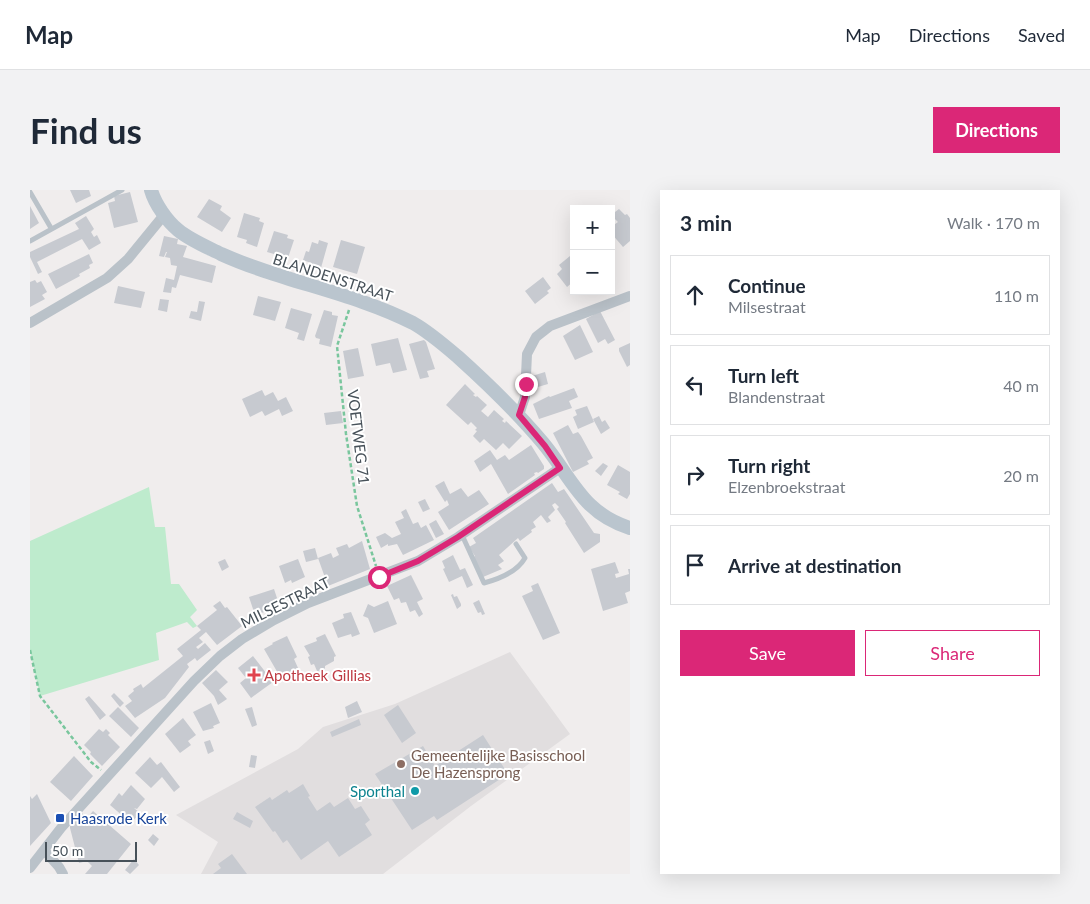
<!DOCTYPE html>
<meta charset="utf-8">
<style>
:root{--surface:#fff;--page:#f2f2f3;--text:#1f2937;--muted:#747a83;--line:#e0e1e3;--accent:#db2777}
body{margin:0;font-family:Lato,sans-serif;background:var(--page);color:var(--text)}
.controls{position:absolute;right:15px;top:15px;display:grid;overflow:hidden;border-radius:0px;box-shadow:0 5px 20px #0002}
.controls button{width:45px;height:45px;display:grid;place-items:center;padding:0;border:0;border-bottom:1px solid var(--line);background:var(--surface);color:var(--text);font:25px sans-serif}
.scale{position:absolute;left:15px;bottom:12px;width:92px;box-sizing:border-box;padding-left:5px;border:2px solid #475159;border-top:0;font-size:14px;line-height:18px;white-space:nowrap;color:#475159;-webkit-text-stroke:4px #fff;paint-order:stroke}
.stop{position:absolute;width:15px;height:15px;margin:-11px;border:4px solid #db2777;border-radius:50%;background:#fff}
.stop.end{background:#db2777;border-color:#fff;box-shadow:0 1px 5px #0008}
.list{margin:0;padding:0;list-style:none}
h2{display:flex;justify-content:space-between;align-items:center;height:65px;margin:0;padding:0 20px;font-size:21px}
h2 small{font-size:16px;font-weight:400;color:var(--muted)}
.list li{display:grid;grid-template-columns:32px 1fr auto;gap:15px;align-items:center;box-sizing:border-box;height:80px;margin:0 10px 10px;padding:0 10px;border:1px solid var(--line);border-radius:0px}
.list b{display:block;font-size:19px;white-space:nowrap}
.list p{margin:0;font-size:16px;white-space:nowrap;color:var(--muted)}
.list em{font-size:16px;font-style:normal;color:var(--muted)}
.actions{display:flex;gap:10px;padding:15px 20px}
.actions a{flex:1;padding:11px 0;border:1px solid var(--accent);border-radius:0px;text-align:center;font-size:18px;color:var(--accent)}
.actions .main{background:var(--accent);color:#fff}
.icon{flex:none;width:28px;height:28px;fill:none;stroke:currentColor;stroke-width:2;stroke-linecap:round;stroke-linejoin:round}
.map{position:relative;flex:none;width:600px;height:684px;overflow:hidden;border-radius:0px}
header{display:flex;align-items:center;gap:30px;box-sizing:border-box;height:70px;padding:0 25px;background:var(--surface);border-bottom:1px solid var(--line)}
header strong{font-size:24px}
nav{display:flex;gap:28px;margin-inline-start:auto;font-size:18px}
.intro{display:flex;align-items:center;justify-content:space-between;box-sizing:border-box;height:120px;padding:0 30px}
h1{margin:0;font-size:35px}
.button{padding:12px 22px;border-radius:0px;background:var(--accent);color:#fff;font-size:18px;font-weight:700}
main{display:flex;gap:30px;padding:0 30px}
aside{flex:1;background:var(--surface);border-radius:0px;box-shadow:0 5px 20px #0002}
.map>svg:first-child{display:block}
</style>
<header>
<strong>Map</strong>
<nav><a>Map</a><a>Directions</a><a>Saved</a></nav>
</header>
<div class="intro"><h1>Find us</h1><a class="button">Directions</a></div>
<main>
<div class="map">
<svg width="600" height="684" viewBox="0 0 600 684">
<rect width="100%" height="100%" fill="#f0eded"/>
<!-- education -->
<path fill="#e1dedf" d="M480,462L540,544L441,616L353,684H171L188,652L146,625L268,559L293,537L365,514Z"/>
<!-- green -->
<path fill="#beebcd" d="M119,297L125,337H135L141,394H149L167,420L160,427L167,436L163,438L157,432L126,443L129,470L10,506L0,460V351Z"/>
<!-- building -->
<path fill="#c7cad0" d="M40,0H59L61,6L46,13Z
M100,2L108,32L84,38L78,13L85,11L84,6Z
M179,9L192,16L190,20L201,28L192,42L167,27Z
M0,16L9,33L0,39Z
M589,19L595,25L597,24L600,28V51L593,57L581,43V37L588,32L581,25Z
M214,23L230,28L229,31L234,33L227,57L216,53L217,50L207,47Z
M56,26L64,39L61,42L64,47L67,45L71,53L59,60L52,49L7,72L12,82L8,84L0,67V62L49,39L45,33Z
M244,41L258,45L257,48L264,50L258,68L237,62Z
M134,46L148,49L147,54L157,56L153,67L186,76L182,93L150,85L146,98L142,97L141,103L133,102L136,88L144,90L147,76L141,75L140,68L135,67L137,62H136L134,67L129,66Z
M289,50L298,53L291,78L280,75L281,73L273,70L276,61L279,62L282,52L288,54Z
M311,50L335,57L327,84L303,77Z
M59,64L63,73L59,75L60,78L49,84L50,86L26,99L18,84Z
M540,66L544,70V91L537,97L527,84L532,79L529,75Z
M513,87L521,98L517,101L519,103L505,114L495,101Z
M5,90L7,93L11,91L17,102L12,105L15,109L0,117V92Z
M88,96L115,102L111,118L84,113Z
M228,106L251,112L245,131L223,125Z
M130,109L139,110L137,122L128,120Z
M169,111L175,112L171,131L159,128L161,121L167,122Z
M261,118L282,124L274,151L267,149L269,143L255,138Z
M294,120L302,122V125L308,126L301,157L289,154L290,149L286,148L285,146Z
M570,121L585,150L578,154L575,149L568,153L556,129Z
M550,135L563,162L545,170L533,146Z
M368,148L377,180L363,183L360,173L346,176L341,154Z
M394,150L396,152L405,179L397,181L399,187L390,189L379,154Z
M600,153V175L597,177L589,161V158Z
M328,158L334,186L318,189L313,161Z
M515,182L518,194L501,199L502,186Z
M435,194L445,204L443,205L446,207L447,206L457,215L451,221L458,227L464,220L474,229L472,231L475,233L476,231L492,246L479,259L473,253L466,260L454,249L450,253L443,246L447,241L445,240L447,238L441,232L438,235L416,215Z
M544,198L548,207L539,211L542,218L509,229L503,214L519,206L520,207Z
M232,200L235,206L243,202L248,211L256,207L263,221L252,226L249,219L235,226L232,221L220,227L212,209Z
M557,216L564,232L548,239L543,227L547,225L545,220Z
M311,221L313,233L296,235L294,223Z
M569,226L572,232L575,230L580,238L571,244L563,229Z
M538,235L543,244L548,242L551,246L563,268L557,271L559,274L543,282L523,243Z
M501,255L514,276V279L508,283L507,282L504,283L505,285L478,304L461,274L450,282L444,271L460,260L467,270L475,265L479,270Z
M573,273L578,276L571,286L565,281Z
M588,275L600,282V304L597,309L588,304L590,302L577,295Z
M414,291L420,304L431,298L438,307L449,300L459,314L419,340L408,322L419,315L417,310L415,312L405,296Z
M522,293L528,302L534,299L564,343L570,344V352L554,363L535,333L536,332L527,319L529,317L525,313L522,315L525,320L518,327L521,331L517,333L511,325L503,332L506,337L501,340L502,342L490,351L488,348L469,365L474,371L468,375L472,379L453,387L444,367L445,366L439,357L446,353L443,348Z
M395,309L400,319L393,322L388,312Z
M376,319L383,334L388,332L391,338L396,335L404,350L373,365L367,354L358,356V354L351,358L346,347L355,343L362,348L371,344L365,332L374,328L371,322Z
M406,330L414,344L406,348L399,334Z
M332,351L340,379L298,396L288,368L301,363L303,368L309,365L306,358L317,354L319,358Z
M285,358L288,369L276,372L273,361Z
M423,365L430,380L435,378L443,395L437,398L432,386L419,392L413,379L415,378L412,371Z
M195,369L199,377L192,381L188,372Z
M268,369L275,387L262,393L261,390L255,393L249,376Z
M585,372L589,383L585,384L586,388L599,384L598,379H600V401L595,403L598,413L573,421L561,379Z
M381,385L393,409L387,412L393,424L389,427L385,420L380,422L376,412L371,413L369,408L364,410L357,396Z
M508,393L530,443L513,450L492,406L503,401L501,396Z
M244,399L250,417L225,425L219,407Z
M423,404L424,407L427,406L431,414V416L427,419L421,405Z
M449,410L455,424L452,425L451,422L448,423L443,413Z
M190,411L195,418L197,417L212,436L187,455L176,442L169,448L173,452L166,457L168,459L175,453L181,460L167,471L165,468L157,474L159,477L135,508L105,528L95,516L102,511L98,506L104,501L103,499L111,494L113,498L153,466L147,459L171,440L167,436L187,420L183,416Z
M358,411L367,434L344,443L338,428L333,426L338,414L344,417Z
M321,422L330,444L322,447L321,444L308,448L302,433L314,428L313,424Z
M295,444L306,466L304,467V471L295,476V479L291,483L287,481L284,474L281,475L278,467L280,466L274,456L287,451L286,448Z
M257,446L267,467L264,469L268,478L259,483L258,481L249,485L234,459L243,454L242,453Z
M223,466L243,492L221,508L210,493L216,488L208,478Z
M186,480L198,492L189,500L197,509L188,515L184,506L172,493Z
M84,503L94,513L90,517L81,506Z
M59,506L76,525L70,530L55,509Z
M327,511L332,522L318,528L315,517Z
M181,513L190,533L183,536L184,538L173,541L163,522Z
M368,515L386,543L372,553L354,525Z
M88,517L109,538L101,547L79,526Z
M222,517L227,535L222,537L215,519Z
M153,528L166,545L158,551L161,555L150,563L135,544Z
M329,529L331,535L302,547L300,542Z
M69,539L73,542L76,539L80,543L78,545L90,557L72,576L60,564L61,562L54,555Z
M453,545L478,584L407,630L404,626L382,640L345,584L393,556L405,576Z
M180,550L184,561L178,564L174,552Z
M221,565L227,566L225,578L219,577Z
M44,566L63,586L41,611L20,592Z
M120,567L127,575L131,572L150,597L144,602L132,587L121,598L105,583Z
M273,594L280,606L278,607L287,621L300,612L304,617L318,608L325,619L331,616L340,630L335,634L342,645L309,667L298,651L271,670L257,650L253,653L245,641L243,642L225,617L240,607L242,610L257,600L259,603Z
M101,595L115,609L107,619L104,618L110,623L101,633L80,615L89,603L92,606Z
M7,604L21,633L0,656V606L2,609Z
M63,621L101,654L77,684H55L62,676L57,671L49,673L40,638V635L51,622L57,628Z
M207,622L223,631L220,638L203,629Z
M123,644L129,649L124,656L118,650Z
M202,664L217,684H183L191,678L188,674Z
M104,669L109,675L100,684L95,680Z"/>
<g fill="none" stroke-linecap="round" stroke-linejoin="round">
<!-- path -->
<path stroke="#79c69d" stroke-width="2.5" stroke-dasharray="4 2.5" stroke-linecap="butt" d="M319,120L307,156L316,244L327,316L346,376
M0,460L10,506L61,572L71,580"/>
<!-- lane -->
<path stroke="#bac2c9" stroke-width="5" d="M0,2L21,38
M0,51L92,0
M432,345L454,393C469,389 487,382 495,368L486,354"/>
<!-- street -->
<path stroke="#bac2c9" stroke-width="10" d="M0,133L77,88L98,69L134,25
M489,225L495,207L497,164L506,147L520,136L600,106
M14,660L29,677L33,684
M0,678L31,638L164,491L190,466L212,449L244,430L278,413L388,371L428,347L530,278"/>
<!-- secondary -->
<path stroke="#bac5ce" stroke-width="14" d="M121,0C125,14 137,31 148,40C160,50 177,57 191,64C253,92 322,102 383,133C399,142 414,155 428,167C458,194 487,222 513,253C542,288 552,323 600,338"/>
</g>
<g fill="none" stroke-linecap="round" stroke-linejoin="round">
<!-- route -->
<path stroke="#db2777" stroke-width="6" d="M349,387L388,371L428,347L530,278L515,256L489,225L495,207L496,194"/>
</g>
<!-- markers -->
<path fill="#e0444e" stroke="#fff" stroke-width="2" d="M221.5 477.5h5v5h5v5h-5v5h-5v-5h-5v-5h5z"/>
<circle fill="#8d6e63" stroke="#fff" stroke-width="2" cx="371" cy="574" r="5"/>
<circle fill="#0f9aa8" stroke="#fff" stroke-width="2" cx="385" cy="601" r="5"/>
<rect fill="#1a4fb4" stroke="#fff" stroke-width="2" x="25" y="623" width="10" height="10" rx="2.5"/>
<g text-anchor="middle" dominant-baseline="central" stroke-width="4" stroke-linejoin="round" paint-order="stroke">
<!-- street labels -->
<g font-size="15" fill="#475159" stroke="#fff">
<text transform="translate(303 87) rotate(18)">BLANDENSTRAAT</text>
<text transform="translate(329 247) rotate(83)">VOETWEG 71</text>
<text transform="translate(255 412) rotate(-26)">MILSESTRAAT</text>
</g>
<!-- health labels -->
<g font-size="15" fill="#be3a42" stroke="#fff" text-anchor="start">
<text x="234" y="485">Apotheek Gillias</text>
</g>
<!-- education labels -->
<g font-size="15" fill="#785e54" stroke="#fff" text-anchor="start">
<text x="381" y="565">Gemeentelijke Basisschool<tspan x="381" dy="17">De Hazensprong</tspan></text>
</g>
<!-- culture labels -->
<g font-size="15" fill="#0d838f" stroke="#fff" text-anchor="end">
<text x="375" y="601">Sporthal</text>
</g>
<!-- transit labels -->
<g font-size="15" fill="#164399" stroke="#fff" text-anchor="start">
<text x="40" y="628">Haasrode Kerk</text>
</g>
</g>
</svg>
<div class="controls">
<button>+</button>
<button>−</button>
</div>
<div class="scale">50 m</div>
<div class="stop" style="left:349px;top:387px"></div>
<div class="stop end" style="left:496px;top:194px"></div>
</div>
<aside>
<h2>3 min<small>Walk · 170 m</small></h2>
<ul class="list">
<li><svg class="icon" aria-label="ahead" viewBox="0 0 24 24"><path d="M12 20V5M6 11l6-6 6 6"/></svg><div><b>Continue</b><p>Milsestraat</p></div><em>110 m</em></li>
<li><svg class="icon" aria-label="left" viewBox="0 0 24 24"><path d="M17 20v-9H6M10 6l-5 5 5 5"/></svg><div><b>Turn left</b><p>Blandenstraat</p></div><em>40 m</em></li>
<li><svg class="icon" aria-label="right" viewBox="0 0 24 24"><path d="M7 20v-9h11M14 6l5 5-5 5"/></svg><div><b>Turn right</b><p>Elzenbroekstraat</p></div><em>20 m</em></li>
<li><svg class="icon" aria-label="arrive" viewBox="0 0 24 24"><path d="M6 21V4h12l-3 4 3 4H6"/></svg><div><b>Arrive at destination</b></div></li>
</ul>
<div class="actions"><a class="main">Save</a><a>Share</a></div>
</aside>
</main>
